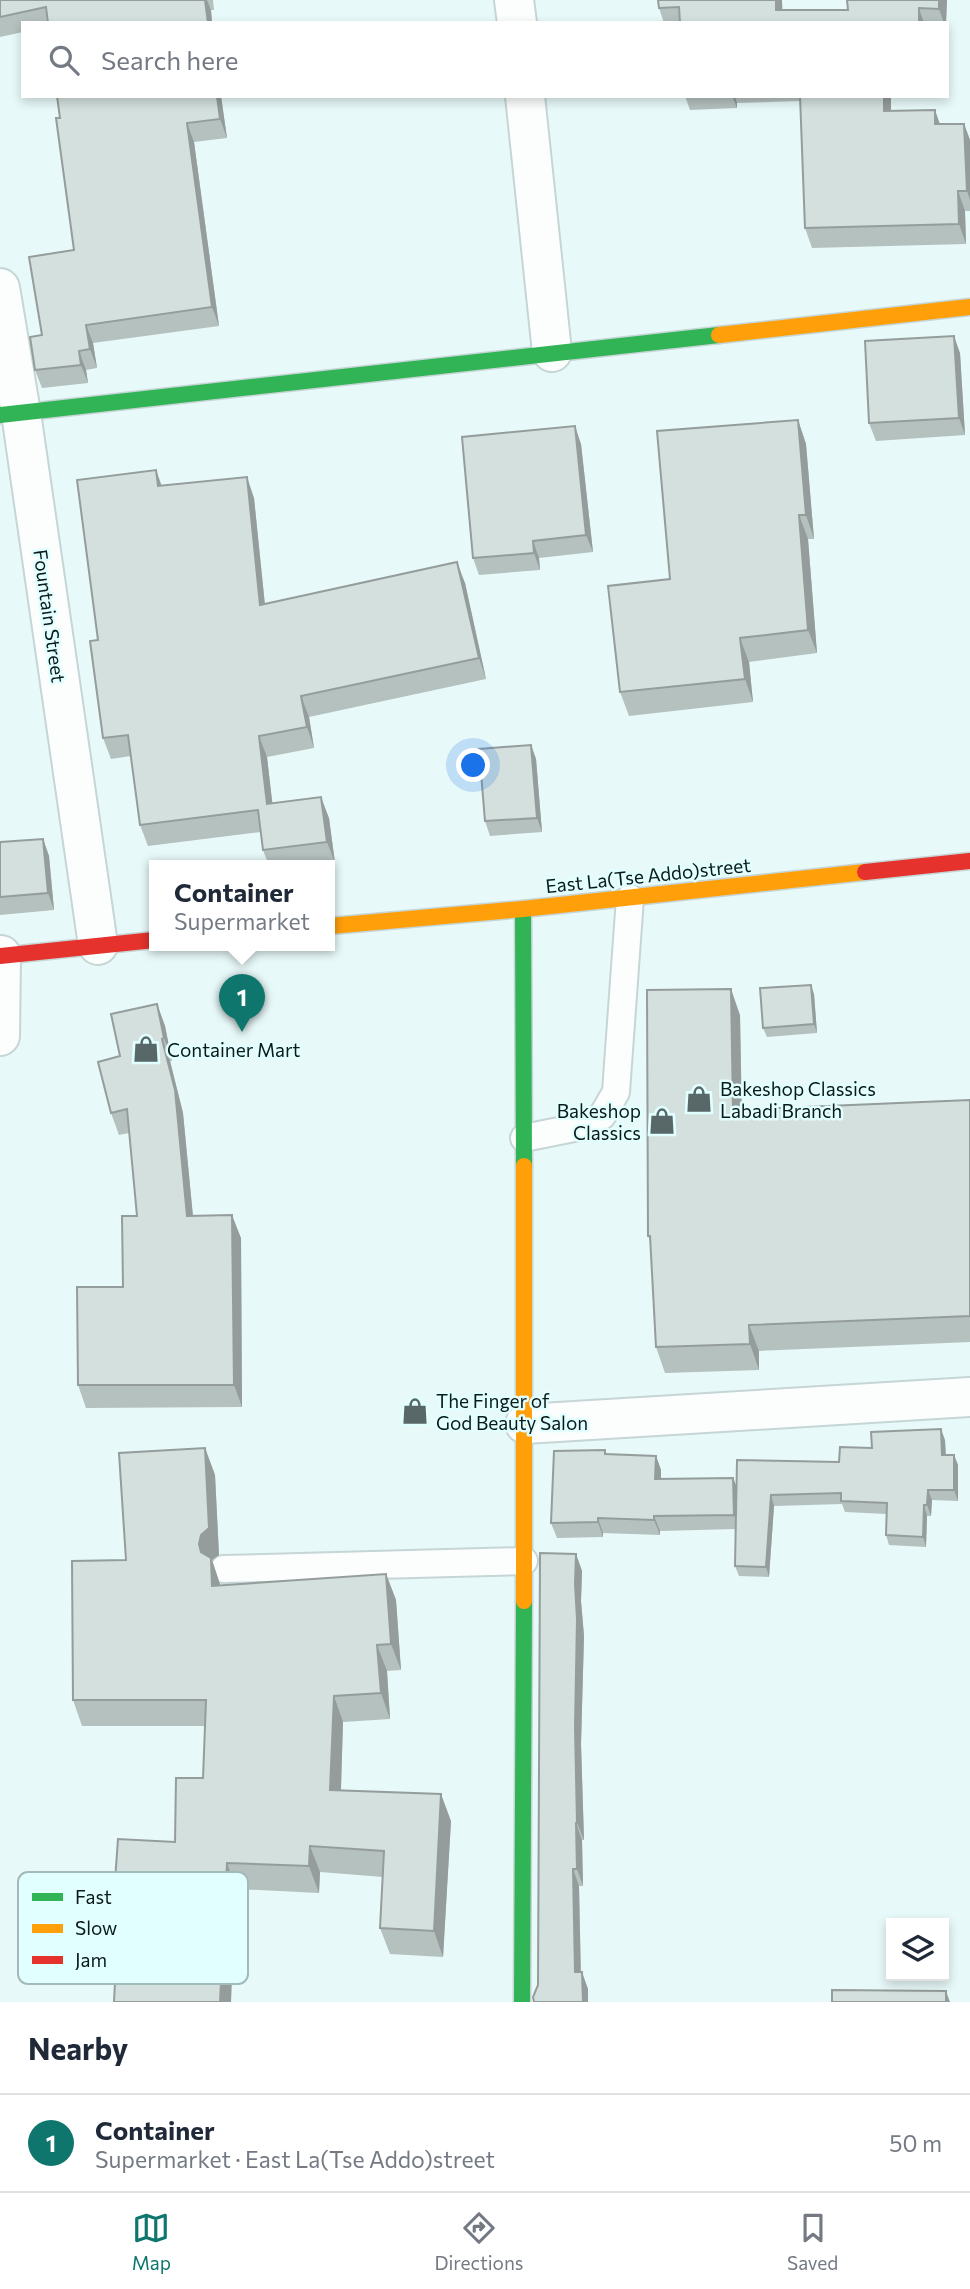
<!DOCTYPE html>
<meta charset="utf-8">
<style>
:root{--surface:#fff;--page:#f6f6f7;--text:#1f2937;--muted:#747a83;--line:#e0e1e3;--accent:#0f766e}
body{margin:0;font-family:Commissioner,sans-serif;background:var(--page);color:var(--text)}
.controls{position:absolute;right:21px;bottom:21px;display:grid;overflow:hidden;border-radius:0px;box-shadow:0 4px 10px #0003}
.controls button{width:63px;height:63px;display:grid;place-items:center;padding:0;border:0;border-bottom:2px solid var(--line);background:var(--surface);color:var(--text);font:35px sans-serif}
.you{position:absolute;left:474px;top:766px;width:24px;height:24px;margin:-18px;border:5px solid #fff;border-radius:50%;background:#1a73e8;box-shadow:0 0 0 10px #1a73e833}
.badge{display:grid;place-items:center;width:46px;height:46px;border-radius:50%;background:var(--accent);color:#fff;font-size:23px;font-weight:700}
.pin{position:absolute;translate:-50% -58px;filter:drop-shadow(0 2px 4px #0008)}
.pin::after{content:'';position:absolute;top:37px;width:24px;height:21px;background:inherit;clip-path:polygon(0 0,100% 0,50% 100%)}
.popup{position:absolute;left:149px;top:860px;width:186px;height:91px;box-sizing:border-box;display:grid;place-content:center;border-radius:0px;background:var(--surface);filter:drop-shadow(0 2px 5px #0005);font-size:23px;white-space:nowrap;color:var(--muted)}
.popup b{font-size:26px;color:var(--text)}
.popup::after{content:'';position:absolute;left:50%;top:100%;margin-left:-14px;border:14px solid transparent;border-top-color:var(--surface)}
.list{margin:0;padding:0;list-style:none}
h2{display:flex;justify-content:space-between;align-items:center;height:91px;margin:0;padding:0 28px;font-size:30px}
h2 small{font-size:23px;font-weight:400;color:var(--muted)}
.list li{display:grid;grid-template-columns:46px 1fr auto;gap:21px;align-items:center;box-sizing:border-box;height:98px;padding:0 28px;border-top:2px solid var(--line)}
.list b{display:block;font-size:26px;white-space:nowrap}
.list p{margin:0;font-size:23px;white-space:nowrap;color:var(--muted)}
.list em{font-size:23px;font-style:normal;color:var(--muted)}
.icon{flex:none;width:38px;height:38px;fill:none;stroke:currentColor;stroke-width:2;stroke-linecap:round;stroke-linejoin:round}
.map{position:relative;flex:none;width:970px;height:2002px;overflow:hidden}
.search{position:absolute;background:var(--surface);box-shadow:0 4px 10px #0003;left:21px;right:21px;top:21px;height:77px;display:flex;align-items:center;gap:18px;box-sizing:border-box;padding:0 24px;border-radius:0px;color:var(--muted);font-size:26px}
.sheet{height:189px;background:var(--surface)}
nav{display:flex;justify-content:space-around;align-items:center;box-sizing:border-box;height:98px;border-top:2px solid var(--line);background:var(--surface);font-size:19px;color:var(--muted)}
nav a{display:grid;justify-items:center;gap:4px}
nav .on{color:var(--accent)}
.map>svg:first-child{display:block}
</style>
<div class="map">
<svg width="970" height="2002" viewBox="0 0 970 2002">
<rect width="100%" height="100%" fill="#e8f9f9"/>
<g fill="none" stroke-linecap="round" stroke-linejoin="round">
<defs>
<path id="lane" d="M524,1138L584,1126L602,1116L616,1092L630,898
M224,1569L524,1561"/>
<path id="street" d="M514,0L517,23
M525,96L552,352
M0,288L21,413L98,945
M0,1036L1,955
M525,1424L970,1397"/>
<path id="fast" d="M0,415L719,335
M523,909L524,1166
M522,2002L524,1601"/>
<path id="slow" d="M719,335L970,307
M330,926L523,909L865,872
M524,1166V1601"/>
<path id="jam" d="M865,872L970,861
M0,956L154,940"/>
</defs>
<!-- lane casing -->
<use href="#lane" stroke="#c6d5d5" stroke-width="30"/>
<!-- street casing -->
<use href="#street" stroke="#c6d5d5" stroke-width="42"/>
<!-- fast casing -->
<use href="#fast" stroke="#c6d5d5" stroke-width="19"/>
<!-- slow casing -->
<use href="#slow" stroke="#c6d5d5" stroke-width="19"/>
<!-- jam casing -->
<use href="#jam" stroke="#c6d5d5" stroke-width="19"/>
<!-- lane -->
<use href="#lane" stroke="#fcfefe" stroke-width="26"/>
<!-- street -->
<use href="#street" stroke="#fcfefe" stroke-width="38"/>
<!-- fast -->
<use href="#fast" stroke="#30b455" stroke-width="16"/>
<!-- slow -->
<use href="#slow" stroke="#ff9f0a" stroke-width="16"/>
<!-- jam -->
<use href="#jam" stroke="#e5322d" stroke-width="16"/>
</g>
<!-- wall -->
<path fill="#b5c1bf" d="M0,0H213L214,10H211L212,23H23V32L0,37Z
M658,0H782V10H848L847,0H947L946,23H664L659,8Z
M57,96H221L227,138L194,142L219,326L93,343L97,368L86,370L88,383L42,388L35,370L42,335L74,250Z
M685,96H891V111L940,124H964L970,140V211H965L966,244L812,248L805,228L800,101L737,103V108L690,110Z
M960,353L965,435L876,441L869,423Z
M798,420L806,444L814,539H808L817,653L749,662L753,702L629,716L620,692L670,579Z
M581,444L593,552L539,558L540,570L479,575L473,558Z
M156,470L162,486L254,498L265,604L465,583L486,679L309,717L314,748L267,757L272,803L329,818L335,863L315,866H269L263,850L261,832L148,846L140,825L131,756L111,759L103,738L98,640Z
M531,745L536,759L542,832L490,836L485,821Z
M43,839L49,856L54,910L0,915V842Z
M814,994L817,1033L767,1037L763,1028Z
M157,1004L165,1026L172,1061H170L183,1113L193,1216L241,1238L242,1407L86,1408L78,1385L123,1287L137,1216L129,1133L119,1135L111,1113L120,1056Z
M740,1015L742,1110L970,1100V1342L759,1351V1370L665,1373L656,1347L651,1243L648,1236Z
M945,1440L946,1455H954L958,1465V1501L932,1500L931,1516H927L926,1547L889,1545L886,1535V1514L845,1512L842,1504L774,1506L769,1577L739,1576L735,1566L736,1529L660,1531V1535L603,1533V1537L557,1538L551,1523L605,1450L607,1454L656,1456L661,1470V1479L733,1478L736,1487L839,1462L872,1448Z
M205,1448L215,1475L219,1555L212,1560L220,1585L386,1574L396,1600L401,1670L387,1671L390,1719L343,1722L341,1791L451,1821L443,1957L390,1954L380,1928L383,1877L320,1872L319,1893L236,1889L115,1969L97,1968L87,1942L114,1895L175,1842L203,1778L205,1726H82L73,1700L126,1560Z
M576,1554L582,1571L581,1601L584,1636L581,1744L584,1840H582L583,1886H579L581,1972L588,1989V2002H534L538,1985Z"/>
<!-- shaded-wall -->
<path fill="#949d9b" d="M205,0H207L211,10L212,23H208Z
M776,0H782L783,23L776,10Z
M939,0H947L946,23H944L939,9Z
M919,8L924,23H919Z
M217,96H221L227,138L220,119Z
M732,96H735L737,103V108Z
M884,96H891V131L884,111Z
M935,110L942,130L935,124Z
M187,123L194,142L219,326L212,307Z
M964,124L970,140V200L967,191Z
M958,191L965,211L966,244L959,224Z
M86,325L93,343L97,368L90,349Z
M954,336L960,353L965,435L959,418Z
M79,351L86,370L88,383L81,365Z
M798,420L806,444L814,539L806,515Z
M575,426L581,444L593,552L586,535Z
M156,470L163,491L158,486Z
M247,477L254,498L267,626L260,605Z
M799,515L808,539L817,653L808,630Z
M533,541L539,558L540,570L534,553Z
M457,562L465,583L486,679L479,658Z
M740,638L749,662L753,702L745,679Z
M301,696L309,717L314,748L307,727Z
M259,736L267,757L275,825L267,804Z
M531,745L536,759L542,832L537,818Z
M321,797L329,818L335,863L327,842Z
M43,839L49,856L54,910L48,893Z
M811,985L814,994L817,1033L814,1024Z
M731,989L740,1015L742,1136L733,1110Z
M157,1004L165,1026L172,1061L164,1038Z
M162,1039L170,1061L183,1113L195,1238L187,1216Z
M232,1215L241,1238L242,1407L234,1385Z
M749,1325L759,1351V1370L750,1344Z
M941,1429L945,1440L946,1465L942,1455Z
M205,1448L215,1475L219,1555L212,1560L220,1584L222,1612L199,1544Z
M954,1455L958,1465V1501L954,1490Z
M656,1456L661,1470V1494L655,1479Z
M733,1478L739,1492V1529L734,1515Z
M928,1490L932,1500L931,1516L927,1505Z
M771,1495L774,1506L769,1577L766,1567Z
M924,1505L927,1516L926,1547L923,1537Z
M654,1516L660,1531V1535L654,1520Z
M598,1518L603,1533V1537L598,1522Z
M576,1554L582,1571L581,1601L584,1636L581,1744L584,1840L577,1823L575,1727V1584Z
M386,1574L396,1600L401,1670L391,1644Z
M377,1645L387,1671L390,1719L381,1693Z
M334,1696L343,1722L340,1817L330,1790Z
M441,1794L451,1821L443,1957L434,1931Z
M576,1823L582,1840L583,1886L577,1869Z
M310,1846L320,1872L319,1893L309,1866Z
M227,1863L236,1889L231,2002H220Z
M573,1869L579,1886L581,1989L575,1972Z
M582,1972L588,1989V2002H583Z
M946,1991L950,2002H946Z"/>
<!-- building -->
<path fill="#d3e0de" stroke="#949d9b" stroke-width="2" d="M0,0H205L208,23H48L46,7L0,17Z
M658,0H776V10H848L847,0H939V9L919,8V23H680L679,7L659,8Z
M57,96H217L220,119L187,123L212,307L86,325L90,349L79,351L81,365L35,370L30,337L42,335L29,257L74,250L56,118H60Z
M800,96H884V111L935,110V124H964L967,191H958L959,224L805,228Z
M954,336L959,418L869,423L865,341Z
M798,420L806,515H799L808,630L740,638L745,679L620,692L608,586L670,579L657,431Z
M575,426L586,535L533,541L534,553L473,558L462,437Z
M156,470L158,486L247,477L260,605L457,562L479,658L301,696L307,727L259,736L267,804L321,797L327,842L263,850L258,810L140,825L128,735L103,738L90,641L98,640L77,480Z
M531,745L537,818L485,821L479,749Z
M43,839L48,893L0,897V842Z
M811,985L814,1024L763,1028L760,988Z
M731,989L733,1110L970,1100V1316L749,1325L750,1344L656,1347L650,1236H648L647,990Z
M157,1004L164,1038L162,1039L175,1090L187,1216L232,1215L234,1385H78L77,1287H123L122,1216H137L127,1109L111,1113L98,1062L120,1056L111,1014Z
M941,1429L942,1455H954V1490H928L927,1505H924L923,1537L886,1535L887,1503L841,1501V1493L771,1495L766,1567L735,1566L737,1460L839,1462L840,1447L872,1448L871,1432Z
M205,1448L209,1528L201,1535L199,1544L201,1552L211,1558L212,1586L386,1574L391,1644L377,1645L381,1693L334,1696L330,1790L441,1794L434,1931L380,1928L384,1851L310,1846L309,1866L227,1863L220,2002H114L117,1943L87,1942L89,1894L114,1895L118,1839L175,1842L176,1778H203L206,1700H73L72,1561L126,1560L119,1453Z
M605,1450V1454L656,1456L655,1479L733,1478L734,1515L654,1516V1520L598,1518V1522L551,1523L554,1451Z
M540,1553L576,1554L575,1584L577,1619L575,1727L577,1823H576L577,1869H573L575,1972H582L583,2002H534L533,1997L538,1985Z
M832,1990L946,1991V2002H832Z"/>
<!-- icons -->
<defs>
<symbol id="shop-bare" viewBox="-9 -9 18 18"><path d="M-5-2.5h2.3a2.7 3.5 0 0 1 5.4 0H5L5.5 6h-11ZM-1.5-2.5h3a1.5 2.3 0 0 0-3 0Z" fill="#586767" stroke="#e2ffff" stroke-width="2.5" paint-order="stroke"/></symbol>
</defs>
<g fill-rule="evenodd">
<use href="#shop-bare" x="127" y="1030" width="38" height="38"/>
<use href="#shop-bare" x="680" y="1080" width="38" height="38"/>
<use href="#shop-bare" x="643" y="1102" width="38" height="38"/>
<use href="#shop-bare" x="396" y="1392" width="38" height="38"/>
</g>
<g text-anchor="middle" dominant-baseline="central" stroke-width="5" stroke-linejoin="round" paint-order="stroke">
<!-- street labels -->
<g font-size="19" fill="#0b1919" stroke="#e2ffff">
<text transform="translate(50 616) rotate(82)">Fountain Street</text>
<text transform="translate(648 875) rotate(-6)">East La(Tse Addo)street</text>
</g>
<!-- poi labels -->
<g font-size="19" fill="#0b1919" stroke="#e2ffff" text-anchor="start">
<text x="167" y="1049">Container Mart</text>
<text x="720" y="1088">Bakeshop Classics<tspan x="720" dy="22">Labadi Branch</tspan></text>
<text x="641" y="1110" text-anchor="end">Bakeshop<tspan x="641" dy="22">Classics</tspan></text>
<text x="436" y="1400">The Finger of<tspan x="436" dy="22">God Beauty Salon</tspan></text>
</g>
</g>
<!-- legend -->
<rect x="18" y="1872" width="230" height="112" rx="10" fill="#e2ffff" stroke="#a2baba" stroke-width="2"/>
<rect x="32" y="1893" width="31" height="8" fill="#30b455"/>
<rect x="32" y="1924" width="31" height="9" fill="#ff9f0a"/>
<rect x="32" y="1956" width="31" height="8" fill="#e5322d"/>
<g font-size="19" fill="#0b1919">
<text x="75" y="1904">Fast</text>
<text x="75" y="1935">Slow</text>
<text x="75" y="1967">Jam</text>
</g>
</svg>
<div class="controls">
<button><svg class="icon" aria-label="layers" viewBox="0 0 24 24"><path d="M12 4l9 5-9 5-9-5zM3 14l9 5 9-5"/></svg></button>
</div>
<div class="you"></div>
<div class="pin badge" style="left:242px;top:1032px">1</div>
<div class="popup"><b>Container</b>Supermarket</div>
<div class="search"><svg class="icon" aria-label="search" viewBox="0 0 24 24"><circle cx="10" cy="10" r="6"/><path d="M15 15l6 6"/></svg>Search here</div>
</div>
<section class="sheet">
<h2>Nearby<small></small></h2>
<ul class="list">
<li><span class="badge">1</span><div><b>Container</b><p>Supermarket · East La(Tse Addo)street</p></div><em>50 m</em></li>
</ul>
</section>
<nav>
<a class="on"><svg class="icon" aria-label="map" viewBox="0 0 24 24"><path d="M3 6l6-2 6 2 6-2v14l-6 2-6-2-6 2zM9 4v14M15 6v14"/></svg>Map</a>
<a><svg class="icon" aria-label="directions" viewBox="0 0 24 24"><path d="M12 3l9 9-9 9-9-9zM9 14v-3h6M13 9l2 2-2 2"/></svg>Directions</a>
<a><svg class="icon" aria-label="saved" viewBox="0 0 24 24"><path d="M7 4h10v16l-5-4-5 4z"/></svg>Saved</a>
</nav>
